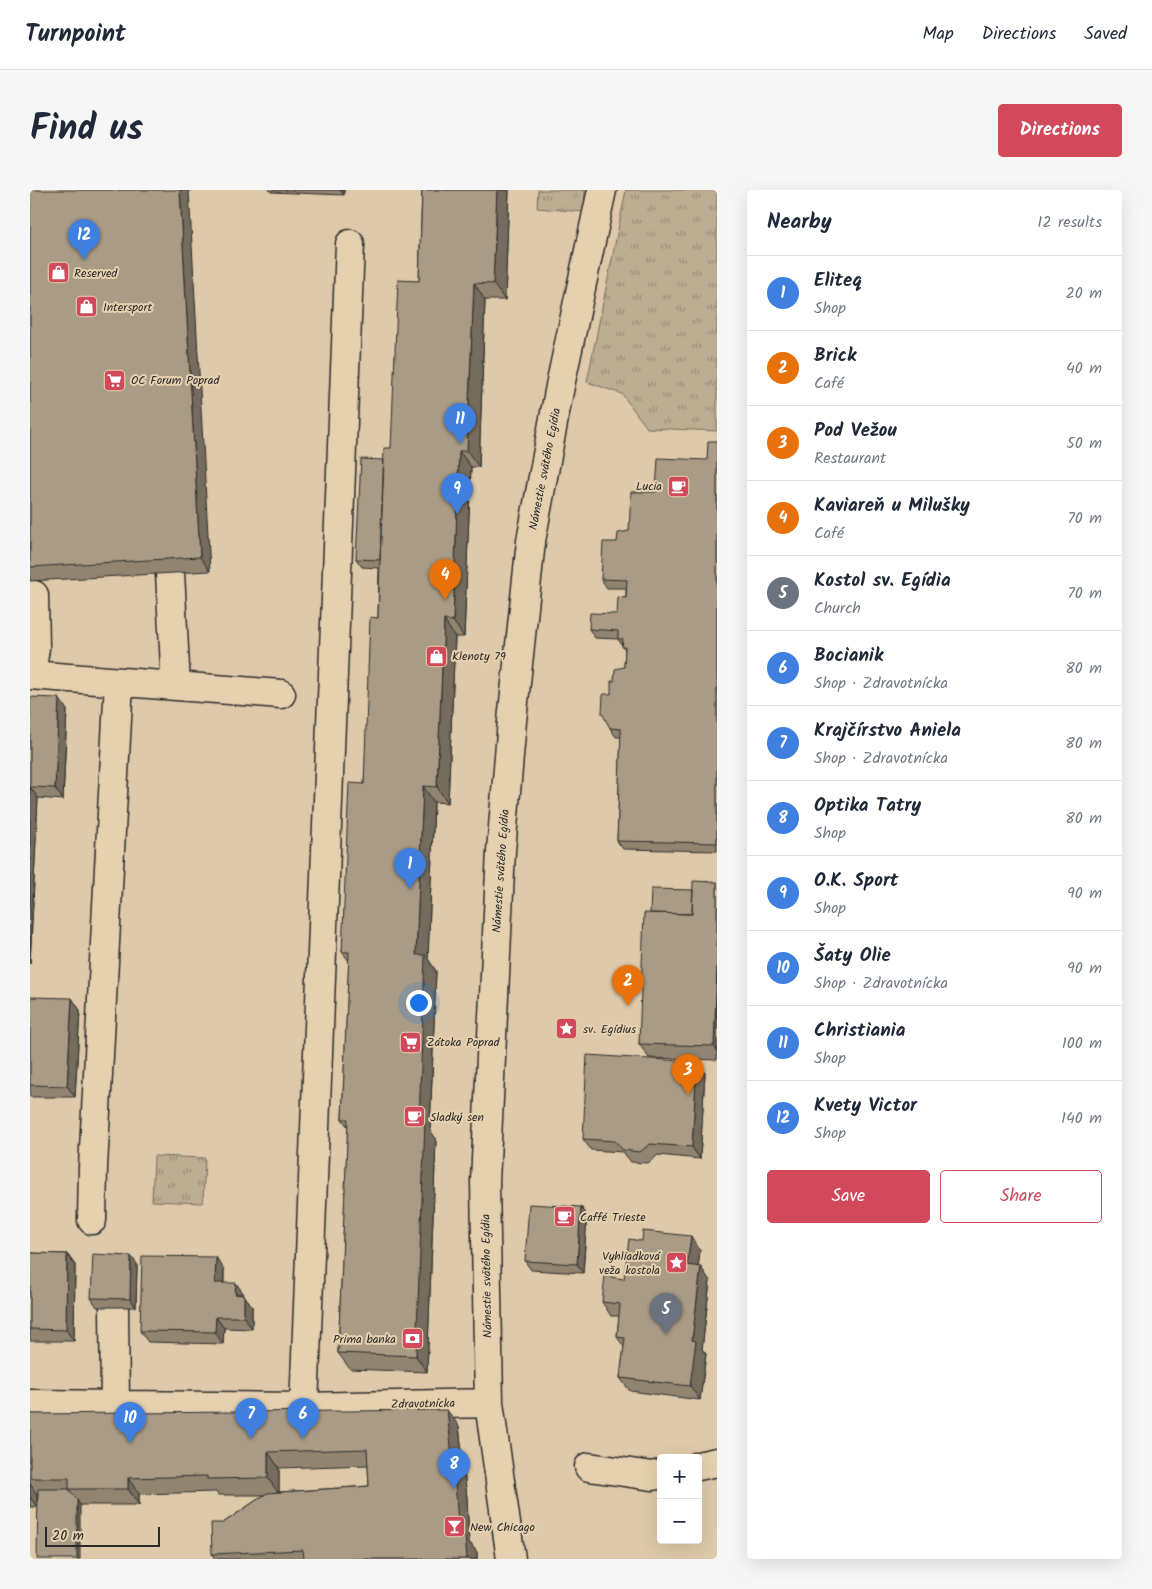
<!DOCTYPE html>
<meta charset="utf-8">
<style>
:root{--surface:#fff;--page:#f6f6f7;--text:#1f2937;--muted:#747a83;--line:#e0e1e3;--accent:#d1495b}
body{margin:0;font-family:Kalam,sans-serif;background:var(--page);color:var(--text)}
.controls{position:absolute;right:15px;bottom:15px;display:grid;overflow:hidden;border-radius:5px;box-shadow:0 5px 20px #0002}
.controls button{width:45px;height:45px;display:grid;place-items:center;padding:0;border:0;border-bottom:1px solid var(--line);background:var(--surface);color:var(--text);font:25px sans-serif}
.scale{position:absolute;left:15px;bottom:12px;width:115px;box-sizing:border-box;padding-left:5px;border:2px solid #2b2b2b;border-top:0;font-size:14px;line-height:18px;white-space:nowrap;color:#2b2b2b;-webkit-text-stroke:4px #e5d1af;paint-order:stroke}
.you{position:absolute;left:388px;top:812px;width:18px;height:18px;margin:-12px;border:4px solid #fff;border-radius:50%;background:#1a73e8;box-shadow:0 0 0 8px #1a73e833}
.badge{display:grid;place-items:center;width:32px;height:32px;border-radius:50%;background:var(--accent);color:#fff;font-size:16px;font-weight:700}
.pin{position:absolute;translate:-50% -41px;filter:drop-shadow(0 1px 2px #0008)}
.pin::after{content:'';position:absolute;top:26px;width:18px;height:15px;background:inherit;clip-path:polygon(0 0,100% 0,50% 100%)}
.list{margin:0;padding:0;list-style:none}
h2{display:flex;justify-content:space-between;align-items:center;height:65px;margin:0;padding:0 20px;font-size:21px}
h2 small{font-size:16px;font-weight:400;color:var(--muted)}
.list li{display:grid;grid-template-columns:32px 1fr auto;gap:15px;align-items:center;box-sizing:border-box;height:75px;padding:0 20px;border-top:1px solid var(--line)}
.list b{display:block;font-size:19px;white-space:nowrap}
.list p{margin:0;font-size:16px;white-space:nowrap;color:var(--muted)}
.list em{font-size:16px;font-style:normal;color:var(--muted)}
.actions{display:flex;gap:10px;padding:15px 20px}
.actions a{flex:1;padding:11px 0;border:1px solid var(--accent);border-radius:5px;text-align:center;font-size:18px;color:var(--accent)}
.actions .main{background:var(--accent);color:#fff}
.map{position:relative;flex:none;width:687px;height:1369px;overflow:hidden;border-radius:5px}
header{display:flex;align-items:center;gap:30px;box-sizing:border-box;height:70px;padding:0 25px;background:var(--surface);border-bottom:1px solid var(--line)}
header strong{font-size:24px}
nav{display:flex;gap:28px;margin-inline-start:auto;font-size:18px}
.intro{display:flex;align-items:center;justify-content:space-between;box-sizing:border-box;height:120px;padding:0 30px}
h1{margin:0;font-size:35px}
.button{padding:12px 22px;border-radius:5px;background:var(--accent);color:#fff;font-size:18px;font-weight:700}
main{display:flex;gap:30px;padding:0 30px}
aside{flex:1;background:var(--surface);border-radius:5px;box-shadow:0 5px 20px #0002}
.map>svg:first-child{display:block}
</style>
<header>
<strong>Turnpoint</strong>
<nav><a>Map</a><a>Directions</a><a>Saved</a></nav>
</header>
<div class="intro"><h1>Find us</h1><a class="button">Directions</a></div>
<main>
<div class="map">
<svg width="687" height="1369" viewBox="0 0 687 1369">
<defs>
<pattern id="park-tufts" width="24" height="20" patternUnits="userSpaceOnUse" patternTransform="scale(1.25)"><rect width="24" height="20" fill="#bdad92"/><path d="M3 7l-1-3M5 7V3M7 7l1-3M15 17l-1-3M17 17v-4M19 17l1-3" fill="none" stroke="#9a8d77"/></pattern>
</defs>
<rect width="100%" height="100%" fill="#decaaa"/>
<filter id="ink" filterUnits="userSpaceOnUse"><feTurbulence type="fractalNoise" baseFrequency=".02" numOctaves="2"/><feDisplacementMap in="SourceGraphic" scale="10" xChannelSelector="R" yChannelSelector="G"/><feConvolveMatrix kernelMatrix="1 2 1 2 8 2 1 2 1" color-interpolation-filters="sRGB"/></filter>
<g filter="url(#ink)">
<!-- park -->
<path fill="url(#park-tufts)" stroke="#746c5e" d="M508,0H555L554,22L507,18Z
M596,0H687V241L617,238L592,204L557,192Z
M124,966L175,968L173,1013L122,1011Z"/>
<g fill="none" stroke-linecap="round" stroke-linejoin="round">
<defs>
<path id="minor" d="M320,54L274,1217L459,1213
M140,383L146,496
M0,405H4L5,458L1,485
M0,485L251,504
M62,1030L63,977L89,492
M84,1117L85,1215
M0,1214L274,1217
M668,1276L687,1272
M559,1277L622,1286L631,1284
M481,1369L459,1213L455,991L471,661L482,531L501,351L530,196L572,0"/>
</defs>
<!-- minor casing -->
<use href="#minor" stroke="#2b2b2b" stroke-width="31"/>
<!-- minor -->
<use href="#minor" stroke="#e5d1af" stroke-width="28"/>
</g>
<!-- wall -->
<path fill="#918572" stroke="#2b2b2b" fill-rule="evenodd" d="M0,0L180,381L0,391Z
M239,0H314V5L241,2Z
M392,0H479L475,110H455L449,277H441L434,447H425L418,613L404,612L398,769L406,781L400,940L406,949L397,1182L320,1179L308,1163L318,937L312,929L319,771L312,762L334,594L348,428L349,378L332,377L326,369L354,270L361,258L389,91Z
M687,251V661L593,659L587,651L591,547H586L580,538L581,504L584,491L594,477L595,460L588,449L565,448L559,439L587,424L596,408V398H577L571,389L587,352L599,341L626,302L677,270Z
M0,507L37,520L33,610L8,608L0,774Z
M687,692V870L619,868L609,854L620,723L663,700Z
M0,807L50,820L45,907H0Z
M675,883L670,969L628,965L618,973L601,972L593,962L561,960L553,949Z
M551,1017L557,1026L553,1083L501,1080L495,1071Z
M670,1060L668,1077L680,1091L672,1159L676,1164L670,1210L600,1201L590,1188L594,1157L587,1147L589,1126H581L572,1112L594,1089Z
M0,1063L37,1064L45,1075L44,1151H0Z
M107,1074L106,1117H67L61,1108Z
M194,1079V1093L214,1105L222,1116V1139L194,1138L193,1154L118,1152L110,1141Z
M0,1224L429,1236L437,1308L439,1352L447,1362V1369H185L182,1364L193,1333L234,1305H188L186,1302L109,1304V1315H51L7,1304V1317H0ZM338,1275L339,1296L249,1302V1278Z"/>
<!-- shaded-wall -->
<path fill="#766c5d" stroke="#2b2b2b" d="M150,0H159L180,381L170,367Z
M310,0H314V5Z
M467,0H479L475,110L463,94Z
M444,93L455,110L449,277L437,261Z
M429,261L441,277L434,447L423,431Z
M414,430L425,447L418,613L407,597Z
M29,508L37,520L33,610L25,598Z
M393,596L404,612L398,769L406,781L400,940L406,949L397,1182L386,1166L389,932L386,765Z
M0,597L8,608L0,774Z
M687,776V861L684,856Z
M42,808L50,820L45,907L37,896Z
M667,872L675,883L670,969L662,957Z
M551,1017L557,1026L553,1083L547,1074Z
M661,1046L670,1060L667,1089L657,1075Z
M37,1064L45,1075L44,1151L36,1140Z
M101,1066L107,1074L106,1117L100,1109Z
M186,1067L194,1079L193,1104L185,1093Z
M671,1077L680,1091L672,1159L676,1164L670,1210L660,1196L662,1150Z
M206,1093L214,1104H205Z
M214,1105L222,1116V1139L214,1127Z
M186,1127L194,1138L193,1154L185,1142Z
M417,1220L429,1236L437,1308L439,1352L447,1362V1369H437L429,1347Z
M238,1262L249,1278V1304L238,1288Z
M98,1288L109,1304V1315L98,1299Z
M0,1294L7,1304V1317L0,1307Z
M47,1310L50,1315V1369H47Z"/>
<!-- building -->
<path fill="#a99b85" stroke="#2b2b2b" d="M0,0H150L170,367L0,377Z
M392,0H467L463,94L444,93L437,261H429L423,431L414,430L407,597L393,596L386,765H395L389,932H395L386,1166L308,1163L318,929H312L319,762H312L319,593L334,594L340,427L348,428L354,258H361L368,90L389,91Z
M678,251H687V653L587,651L591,539L580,538L572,523L573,505L574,504H581V491H584L585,479L594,477L595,457H592L593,449H588V441L559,439L560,423L587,424L588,407L596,408L597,390L571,389L573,352H587L588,343L599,341L601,302H626L628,268L677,270Z
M331,269L354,270L350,370L326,369Z
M0,507L29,508L25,598L0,597V600Z
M663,691L687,692V776L684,856L609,854L614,723L662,724Z
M621,699L663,700L662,724L620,723Z
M0,807L42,808L37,896L0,895Z
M557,865L667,872L662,957L620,954L610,962L593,960L585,951L553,949Z
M499,1014L551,1017L547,1074L495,1071Z
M613,1041L661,1046L657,1075L671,1077L662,1150L666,1151L660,1196L590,1188L595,1148L587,1147L590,1114L572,1112L575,1086L594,1089L599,1049L612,1051Z
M0,1063L37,1064L36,1140L0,1139Z
M63,1064L101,1066L100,1109L61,1108Z
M112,1066L186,1067L185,1093H206L205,1104L214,1105V1127H186L185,1142L110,1141Z
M417,1220L425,1292L429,1347L435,1346L437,1369H274L273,1360L182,1364L181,1333H193L237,1303L339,1296L337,1259L238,1262V1288L177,1289V1286L98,1288V1299H39V1288H0V1224Z
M8,1299H39L47,1310V1369H7Z"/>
</g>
<!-- icons -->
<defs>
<symbol id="shop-square" viewBox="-11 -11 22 22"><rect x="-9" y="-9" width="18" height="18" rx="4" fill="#d1495b" stroke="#e5d1af"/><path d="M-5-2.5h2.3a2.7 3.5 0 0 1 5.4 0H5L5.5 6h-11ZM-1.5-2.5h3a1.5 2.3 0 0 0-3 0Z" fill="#fff"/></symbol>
<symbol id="supermarket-square" viewBox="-11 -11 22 22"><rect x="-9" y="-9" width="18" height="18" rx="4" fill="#d1495b" stroke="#e5d1af"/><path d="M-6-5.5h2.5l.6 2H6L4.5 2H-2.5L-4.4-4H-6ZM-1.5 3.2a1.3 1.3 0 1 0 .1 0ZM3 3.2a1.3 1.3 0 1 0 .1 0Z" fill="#fff"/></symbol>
<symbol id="cafe-square" viewBox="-11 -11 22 22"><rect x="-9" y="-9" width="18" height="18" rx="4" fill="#d1495b" stroke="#e5d1af"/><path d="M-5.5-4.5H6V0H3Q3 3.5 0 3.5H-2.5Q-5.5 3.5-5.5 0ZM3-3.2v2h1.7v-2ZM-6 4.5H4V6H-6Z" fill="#fff"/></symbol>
<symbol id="sight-square" viewBox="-11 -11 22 22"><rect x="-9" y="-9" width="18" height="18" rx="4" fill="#d1495b" stroke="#e5d1af"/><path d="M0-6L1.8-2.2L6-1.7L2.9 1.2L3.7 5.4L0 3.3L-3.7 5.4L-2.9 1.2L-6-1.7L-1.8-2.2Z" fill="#fff"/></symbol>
<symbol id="bank-square" viewBox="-11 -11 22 22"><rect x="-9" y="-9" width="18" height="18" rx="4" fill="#d1495b" stroke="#e5d1af"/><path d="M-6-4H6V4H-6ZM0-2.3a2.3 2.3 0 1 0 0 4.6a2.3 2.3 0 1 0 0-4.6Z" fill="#fff"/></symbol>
<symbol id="bar-square" viewBox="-11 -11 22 22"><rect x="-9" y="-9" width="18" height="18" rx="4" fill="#d1495b" stroke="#e5d1af"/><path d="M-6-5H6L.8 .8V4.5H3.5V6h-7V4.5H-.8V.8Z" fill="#fff"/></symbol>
</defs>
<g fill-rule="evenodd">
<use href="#shop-square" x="16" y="70" width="25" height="25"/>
<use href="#shop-square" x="44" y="104" width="25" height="25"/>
<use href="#supermarket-square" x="72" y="178" width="25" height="25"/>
<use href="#cafe-square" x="636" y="284" width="25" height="25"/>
<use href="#shop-square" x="394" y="454" width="25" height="25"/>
<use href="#sight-square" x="524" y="826" width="25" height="25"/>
<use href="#supermarket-square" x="368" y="840" width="25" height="25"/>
<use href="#cafe-square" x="372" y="914" width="25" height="25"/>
<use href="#cafe-square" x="522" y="1014" width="25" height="25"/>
<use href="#sight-square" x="634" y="1060" width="25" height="25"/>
<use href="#bank-square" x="370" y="1136" width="25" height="25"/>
<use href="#bar-square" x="412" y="1324" width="25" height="25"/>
</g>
<g text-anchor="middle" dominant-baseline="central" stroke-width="4" stroke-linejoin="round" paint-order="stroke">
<!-- poi labels -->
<g font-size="12" fill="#2b2b2b" stroke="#e5d1af" text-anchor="start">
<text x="44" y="83">Reserved</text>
<text x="73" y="117">Intersport</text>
<text x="101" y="190">OC Forum Poprad</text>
<text x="632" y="296" text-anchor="end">Lucia</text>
<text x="422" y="466">Klenoty 79</text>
<text x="553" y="839">sv. Egídius</text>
<text x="397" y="852">Zátoka Poprad</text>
<text x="400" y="927">Sladký sen</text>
<text x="550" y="1027">Caffé Trieste</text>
<text x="630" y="1066" text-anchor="end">Vyhliadková<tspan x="630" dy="14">veža kostola</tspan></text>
<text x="366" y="1149" text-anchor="end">Prima banka</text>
<text x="440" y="1337">New Chicago</text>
</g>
<!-- street labels -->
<g font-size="12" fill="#2b2b2b" stroke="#e5d1af">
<text transform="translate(515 279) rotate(-79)">Námestie svätého Egídia</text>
<text transform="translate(471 681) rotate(-86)">Námestie svätého Egídia</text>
<text transform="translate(457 1086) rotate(-91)">Námestie svätého Egídia</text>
<text transform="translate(393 1214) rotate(-1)">Zdravotnícka</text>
</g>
</g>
</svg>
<div class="controls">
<button>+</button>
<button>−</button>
</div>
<div class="scale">20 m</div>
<div class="you"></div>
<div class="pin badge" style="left:380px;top:699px;background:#3f7fe0">1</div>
<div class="pin badge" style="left:598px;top:816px;background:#e8710a">2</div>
<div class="pin badge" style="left:658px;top:905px;background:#e8710a">3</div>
<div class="pin badge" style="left:415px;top:410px;background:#e8710a">4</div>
<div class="pin badge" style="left:636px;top:1144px;background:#6b7280">5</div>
<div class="pin badge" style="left:273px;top:1249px;background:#3f7fe0">6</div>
<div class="pin badge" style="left:221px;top:1249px;background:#3f7fe0">7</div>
<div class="pin badge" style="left:424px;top:1299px;background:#3f7fe0">8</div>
<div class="pin badge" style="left:427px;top:324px;background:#3f7fe0">9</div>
<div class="pin badge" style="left:100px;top:1253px;background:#3f7fe0">10</div>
<div class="pin badge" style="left:430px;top:254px;background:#3f7fe0">11</div>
<div class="pin badge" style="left:54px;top:70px;background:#3f7fe0">12</div>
</div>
<aside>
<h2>Nearby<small>12 results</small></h2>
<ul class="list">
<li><span class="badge" style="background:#3f7fe0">1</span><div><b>Eliteq</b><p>Shop</p></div><em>20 m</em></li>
<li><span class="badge" style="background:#e8710a">2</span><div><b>Brick</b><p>Café</p></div><em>40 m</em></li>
<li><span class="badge" style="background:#e8710a">3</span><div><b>Pod Vežou</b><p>Restaurant</p></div><em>50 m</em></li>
<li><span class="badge" style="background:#e8710a">4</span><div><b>Kaviareň u Milušky</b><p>Café</p></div><em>70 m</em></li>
<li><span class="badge" style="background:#6b7280">5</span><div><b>Kostol sv. Egídia</b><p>Church</p></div><em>70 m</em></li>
<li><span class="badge" style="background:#3f7fe0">6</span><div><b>Bocianik</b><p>Shop · Zdravotnícka</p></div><em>80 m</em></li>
<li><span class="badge" style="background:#3f7fe0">7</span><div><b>Krajčírstvo Aniela</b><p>Shop · Zdravotnícka</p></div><em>80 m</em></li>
<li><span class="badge" style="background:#3f7fe0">8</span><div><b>Optika Tatry</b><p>Shop</p></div><em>80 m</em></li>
<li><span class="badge" style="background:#3f7fe0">9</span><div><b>O.K. Sport</b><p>Shop</p></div><em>90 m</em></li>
<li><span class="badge" style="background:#3f7fe0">10</span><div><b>Šaty Olie</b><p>Shop · Zdravotnícka</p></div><em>90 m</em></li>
<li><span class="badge" style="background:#3f7fe0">11</span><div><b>Christiania</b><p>Shop</p></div><em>100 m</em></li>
<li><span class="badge" style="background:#3f7fe0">12</span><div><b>Kvety Victor</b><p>Shop</p></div><em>140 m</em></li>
</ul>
<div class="actions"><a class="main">Save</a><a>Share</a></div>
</aside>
</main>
